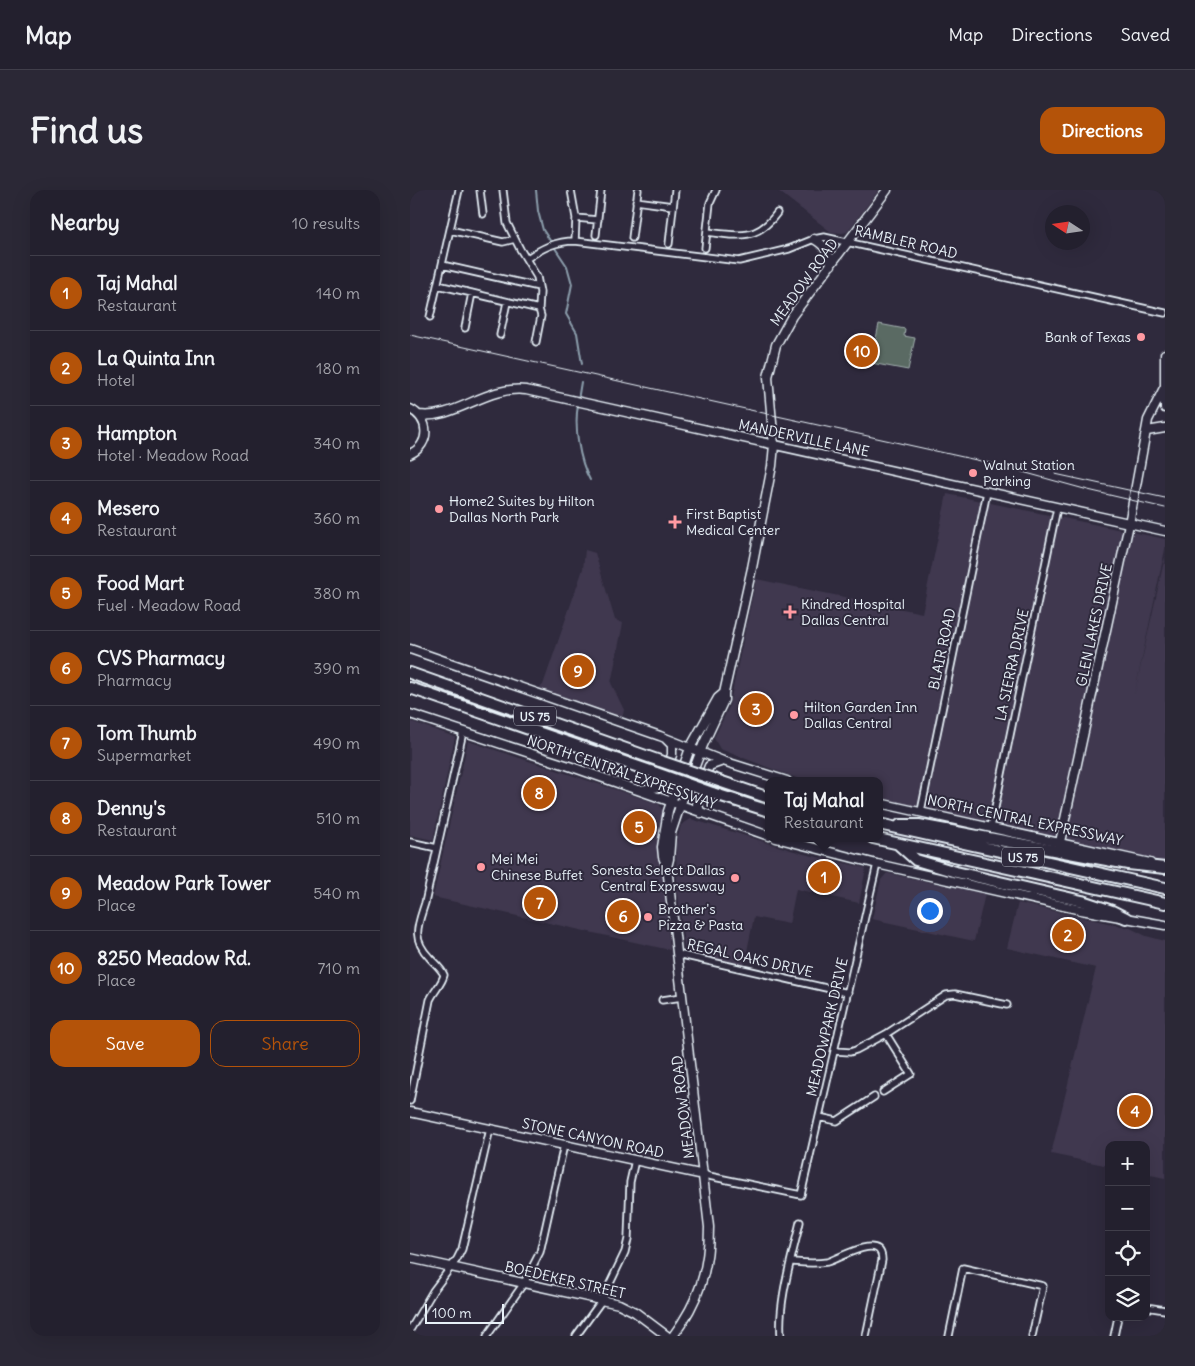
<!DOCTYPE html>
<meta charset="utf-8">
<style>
:root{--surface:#23202e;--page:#2b2836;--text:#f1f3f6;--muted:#a3a3aa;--line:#403e4a;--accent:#b45309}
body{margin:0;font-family:Delius,sans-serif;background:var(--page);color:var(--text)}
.controls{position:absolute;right:15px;bottom:15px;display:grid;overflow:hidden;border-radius:10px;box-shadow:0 5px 20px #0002}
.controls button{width:45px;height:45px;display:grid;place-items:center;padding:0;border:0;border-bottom:1px solid var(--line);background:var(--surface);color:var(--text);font:25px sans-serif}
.compass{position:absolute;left:635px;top:15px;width:45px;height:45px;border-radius:50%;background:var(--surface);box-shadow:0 5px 20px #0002;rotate:282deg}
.scale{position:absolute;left:15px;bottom:12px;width:79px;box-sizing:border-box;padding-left:5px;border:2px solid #e8f1f8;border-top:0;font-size:14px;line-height:18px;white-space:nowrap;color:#e8f1f8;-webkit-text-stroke:4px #2f2a3d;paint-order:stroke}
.you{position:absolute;left:519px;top:720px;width:18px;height:18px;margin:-12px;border:4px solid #fff;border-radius:50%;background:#1a73e8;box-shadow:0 0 0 8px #1a73e833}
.badge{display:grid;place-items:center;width:32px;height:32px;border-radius:50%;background:var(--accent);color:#fff;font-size:16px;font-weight:700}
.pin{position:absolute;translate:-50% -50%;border:2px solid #fff;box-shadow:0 1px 5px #0006}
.popup{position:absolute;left:355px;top:587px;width:118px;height:65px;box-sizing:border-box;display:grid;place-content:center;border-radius:10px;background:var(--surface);filter:drop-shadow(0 1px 4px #0005);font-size:16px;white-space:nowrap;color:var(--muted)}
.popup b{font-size:19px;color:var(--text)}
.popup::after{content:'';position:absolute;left:50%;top:100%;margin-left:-10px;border:10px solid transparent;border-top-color:var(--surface)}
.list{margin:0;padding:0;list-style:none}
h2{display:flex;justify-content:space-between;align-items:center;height:65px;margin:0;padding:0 20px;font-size:21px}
h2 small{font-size:16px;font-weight:400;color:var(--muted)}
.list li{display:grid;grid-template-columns:32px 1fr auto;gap:15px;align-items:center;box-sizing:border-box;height:75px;padding:0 20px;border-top:1px solid var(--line)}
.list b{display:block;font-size:19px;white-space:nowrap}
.list p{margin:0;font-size:16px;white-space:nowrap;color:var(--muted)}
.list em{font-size:16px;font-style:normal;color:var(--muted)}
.actions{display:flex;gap:10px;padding:15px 20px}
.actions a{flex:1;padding:11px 0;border:1px solid var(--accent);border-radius:15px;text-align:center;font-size:18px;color:var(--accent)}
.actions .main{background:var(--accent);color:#fff}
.icon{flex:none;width:28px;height:28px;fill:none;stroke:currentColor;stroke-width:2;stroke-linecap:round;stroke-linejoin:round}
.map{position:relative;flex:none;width:755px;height:1146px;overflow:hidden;border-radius:15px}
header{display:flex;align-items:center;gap:30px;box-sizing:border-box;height:70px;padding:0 25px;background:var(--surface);border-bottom:1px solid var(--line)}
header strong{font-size:24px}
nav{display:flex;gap:28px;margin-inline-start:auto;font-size:18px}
.intro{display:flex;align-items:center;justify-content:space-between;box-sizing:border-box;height:120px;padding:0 30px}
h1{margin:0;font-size:35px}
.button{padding:12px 22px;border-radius:15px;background:var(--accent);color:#fff;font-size:18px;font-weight:700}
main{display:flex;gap:30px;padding:0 30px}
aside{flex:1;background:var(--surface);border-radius:15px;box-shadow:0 5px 20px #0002}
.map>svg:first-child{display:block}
</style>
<header>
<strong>Map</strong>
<nav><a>Map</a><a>Directions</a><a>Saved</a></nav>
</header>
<div class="intro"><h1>Find us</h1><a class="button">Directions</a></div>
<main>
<aside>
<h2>Nearby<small>10 results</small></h2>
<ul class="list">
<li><span class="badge">1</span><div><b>Taj Mahal</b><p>Restaurant</p></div><em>140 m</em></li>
<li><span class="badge">2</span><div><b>La Quinta Inn</b><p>Hotel</p></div><em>180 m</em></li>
<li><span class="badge">3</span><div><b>Hampton</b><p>Hotel · Meadow Road</p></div><em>340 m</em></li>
<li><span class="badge">4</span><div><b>Mesero</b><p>Restaurant</p></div><em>360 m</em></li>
<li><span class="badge">5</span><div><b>Food Mart</b><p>Fuel · Meadow Road</p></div><em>380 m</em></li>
<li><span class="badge">6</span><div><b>CVS Pharmacy</b><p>Pharmacy</p></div><em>390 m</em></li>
<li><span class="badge">7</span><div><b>Tom Thumb</b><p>Supermarket</p></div><em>490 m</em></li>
<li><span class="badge">8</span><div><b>Denny's</b><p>Restaurant</p></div><em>510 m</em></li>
<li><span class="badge">9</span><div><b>Meadow Park Tower</b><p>Place</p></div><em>540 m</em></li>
<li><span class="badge">10</span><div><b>8250 Meadow Rd.</b><p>Place</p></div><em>710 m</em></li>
</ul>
<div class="actions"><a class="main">Save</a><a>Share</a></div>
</aside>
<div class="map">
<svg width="755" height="1146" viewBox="0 0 755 1146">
<rect width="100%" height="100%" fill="#2f2a3d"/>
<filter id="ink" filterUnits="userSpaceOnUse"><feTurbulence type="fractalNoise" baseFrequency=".02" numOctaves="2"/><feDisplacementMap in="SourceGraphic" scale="10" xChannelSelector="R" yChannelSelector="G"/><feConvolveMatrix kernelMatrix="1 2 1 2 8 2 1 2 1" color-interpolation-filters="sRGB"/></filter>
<g filter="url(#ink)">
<!-- built -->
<path fill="#40394f" d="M367,0H469L437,42L432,43L421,42Z
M537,304L755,349V359L724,506L755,367V673L469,608V591H394L310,559L304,548L319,517L346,389L512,423Z
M175,360L185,363L205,430L213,433L201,493L214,520L212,529L128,499L133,495L173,379Z
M0,531L45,547L23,650L0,645Z
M58,551L249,614L253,621L250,654L260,760L23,707Z
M281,629L394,664L456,678L449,713L386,699L379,734L344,727L334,776L275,764L267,696L266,654L271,635Z
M477,683L575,704L564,751L462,729L471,690Z
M608,713L720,738L736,746L755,751V988L736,984V955H699V976L641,964L686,778L597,758Z"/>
<!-- green -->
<path fill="#5a6b63" stroke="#a1aeae" d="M469,134L495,139L494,146L505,148L498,180L461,173Z"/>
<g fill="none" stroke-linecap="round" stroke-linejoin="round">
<!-- stream -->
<path stroke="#8c9eac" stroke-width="2" d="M126,0L128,21L133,40L157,76L162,94L156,124L167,143L172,174
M168,210L171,192
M168,215C164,237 169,270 180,290"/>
<defs>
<path id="street" d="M70,0L73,24
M93,0L97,33L110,59L127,87L130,102L129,119L131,126L126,152
M161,0L166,28L165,51
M226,11L263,16
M166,28L188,30
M40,40L93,52L105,49
M297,42C327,46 347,51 367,23
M186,45L191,0
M222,48L228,0
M259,54L265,0
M295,58L300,13L306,0
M116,69C132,58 146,51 165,51L329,71L379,59L404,49L414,47L755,123
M32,75L129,97
M28,95L129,119
M20,127L49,0
M55,138L62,103
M90,145L97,112
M511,621L577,302
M581,637L647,318
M0,652L27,658
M267,764L438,803
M252,810L272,807
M425,861L440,862L446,860L476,844L536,805L545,804L597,815
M473,902L501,884L476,844
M0,911L20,810C24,801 32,794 34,785C31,778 24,773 19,767C1,748 8,735 15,713L53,542
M409,927L427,931L464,907
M294,985L391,1005L467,674
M382,1072C394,1073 405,1074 417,1072C429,1069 472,1041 472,1070L456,1146
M736,1117L755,1120
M0,1140L23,1101L47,1069L52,1059L80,939
M77,1146L114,1093L130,1062L154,955
M166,1146L192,1110L215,1062L218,1049L220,992L225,970
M371,1146C368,1110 382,1068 390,1032
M539,1146L553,1078L633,1096L622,1146
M704,1146L708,1127"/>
<path id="secondary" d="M404,49C416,56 419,62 421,75
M755,164V218
M0,219C20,229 21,254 0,264
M9,225C45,230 76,195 116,200L755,341
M737,241L755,238
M0,459L250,546L313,571L377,591
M0,524L159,576L359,646
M230,600L250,597L262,565V555L256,549
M469,613L740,673
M291,623L286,611L299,576L313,571
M366,648L467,674L671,720L755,735
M650,652L719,334L738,230L754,198
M257,677L259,669L261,643L270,616L293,555L314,510V503L342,378L362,276L364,255L358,187L366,155L382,126L477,0
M0,922L294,985
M0,1068L209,1114L225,1122L257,1146
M263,1146C289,1111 299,1080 299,1037L257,677L253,667L252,657L258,621L280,558L308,508L314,503"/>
<path id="highway" d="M0,483L250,571
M0,498L246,583
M306,590L359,608
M302,603L359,621
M469,634L755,698
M490,635H509L718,674L755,678
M463,648L755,713
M488,654L506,670L546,682L672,711L702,721L716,728"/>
</defs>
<!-- street casing -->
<use href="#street" stroke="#e8f1f8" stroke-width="9"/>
<!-- secondary casing -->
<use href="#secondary" stroke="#e8f1f8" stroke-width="11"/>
<!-- highway casing -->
<use href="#highway" stroke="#e8f1f8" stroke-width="14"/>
<!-- street -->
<use href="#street" stroke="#2f2a3d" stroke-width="5.5"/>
<!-- secondary -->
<use href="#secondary" stroke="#2f2a3d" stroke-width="8"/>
<!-- highway -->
<use href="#highway" stroke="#2f2a3d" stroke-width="10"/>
<!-- tram -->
<path stroke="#e8f1f8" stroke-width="1" d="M0,145L580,273L678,300L755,318
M645,284L755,308"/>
<defs>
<path id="highway-bridge" d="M250,571L306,590
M246,583L302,603"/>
</defs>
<!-- highway-bridge casing -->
<use href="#highway-bridge" stroke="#e8f1f8" stroke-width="14" stroke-linecap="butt"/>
<!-- highway-bridge -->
<use href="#highway-bridge" stroke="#2f2a3d" stroke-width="10"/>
</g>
</g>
<!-- markers -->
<g fill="#ff9aa2" stroke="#2f2a3d" stroke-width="2">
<circle cx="731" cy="147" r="5"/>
<circle cx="563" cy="283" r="5"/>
<circle cx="29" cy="319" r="5"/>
<path d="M262.5 324.5h5v5h5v5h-5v5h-5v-5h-5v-5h5z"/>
<path d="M377.5 414.5h5v5h5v5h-5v5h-5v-5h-5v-5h5z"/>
<circle cx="384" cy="525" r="5"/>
<circle cx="71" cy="677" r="5"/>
<circle cx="325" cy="688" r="5"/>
<circle cx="238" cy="727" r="5"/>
</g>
<g text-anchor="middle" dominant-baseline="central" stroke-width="4" stroke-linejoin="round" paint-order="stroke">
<!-- shield labels -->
<g fill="#2f2a3d" stroke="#b0b5c0" stroke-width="1">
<rect x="104" y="516.5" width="42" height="19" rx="4"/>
<rect x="592" y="657.5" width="42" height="19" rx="4"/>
</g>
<g font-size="12" font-weight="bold" fill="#e8f1f8">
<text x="125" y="526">US 75</text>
<text x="613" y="667">US 75</text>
</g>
<!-- street labels -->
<g font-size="14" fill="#e8f1f8" stroke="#2f2a3d">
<text transform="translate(496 52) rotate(13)">RAMBLER ROAD</text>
<text transform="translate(394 92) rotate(-54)">MEADOW ROAD</text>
<text transform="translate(394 248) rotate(12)">MANDERVILLE LANE</text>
<text transform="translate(684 435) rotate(-78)">GLEN LAKES DRIVE</text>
<text transform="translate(532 459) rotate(-78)">BLAIR ROAD</text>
<text transform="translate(602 475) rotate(-78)">LA SIERRA DRIVE</text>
<text transform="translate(212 582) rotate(19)">NORTH CENTRAL EXPRESSWAY</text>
<text transform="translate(615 630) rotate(12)">NORTH CENTRAL EXPRESSWAY</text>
<text transform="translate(340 768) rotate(13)">REGAL OAKS DRIVE</text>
<text transform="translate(417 837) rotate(-77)">MEADOWPARK DRIVE</text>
<text transform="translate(273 917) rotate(-97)">MEADOW ROAD</text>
<text transform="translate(183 948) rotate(12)">STONE CANYON ROAD</text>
<text transform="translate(155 1090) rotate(13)">BOEDEKER STREET</text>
</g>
<!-- poi labels -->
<g font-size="14" fill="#e8f1f8" stroke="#2f2a3d" text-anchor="start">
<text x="721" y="147" text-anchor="end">Bank of Texas</text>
<text x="573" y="275">Walnut Station<tspan x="573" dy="16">Parking</tspan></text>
<text x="39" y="311">Home2 Suites by Hilton<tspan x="39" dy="16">Dallas North Park</tspan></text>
<text x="276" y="324">First Baptist<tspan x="276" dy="16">Medical Center</tspan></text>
<text x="391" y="414">Kindred Hospital<tspan x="391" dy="16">Dallas Central</tspan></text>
<text x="394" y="517">Hilton Garden Inn<tspan x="394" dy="16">Dallas Central</tspan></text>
<text x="81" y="669">Mei Mei<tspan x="81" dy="16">Chinese Buffet</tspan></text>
<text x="315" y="680" text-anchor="end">Sonesta Select Dallas<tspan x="315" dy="16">Central Expressway</tspan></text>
<text x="248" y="719">Brother's<tspan x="248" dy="16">Pizza &amp; Pasta</tspan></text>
</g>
</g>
</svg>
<div class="controls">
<button>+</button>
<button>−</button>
<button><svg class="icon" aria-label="locate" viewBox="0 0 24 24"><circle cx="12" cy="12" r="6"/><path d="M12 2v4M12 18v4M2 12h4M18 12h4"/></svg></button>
<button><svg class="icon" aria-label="layers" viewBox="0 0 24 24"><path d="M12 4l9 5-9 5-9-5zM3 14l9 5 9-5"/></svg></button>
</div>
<svg class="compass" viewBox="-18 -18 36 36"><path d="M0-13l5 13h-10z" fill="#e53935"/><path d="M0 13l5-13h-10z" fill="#a3a3aa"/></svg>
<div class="scale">100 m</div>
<div class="you"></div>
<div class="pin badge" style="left:414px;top:687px">1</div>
<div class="popup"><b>Taj Mahal</b>Restaurant</div>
<div class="pin badge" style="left:658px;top:745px">2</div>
<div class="pin badge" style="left:346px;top:519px">3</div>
<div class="pin badge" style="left:725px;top:921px">4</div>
<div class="pin badge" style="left:229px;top:637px">5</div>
<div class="pin badge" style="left:213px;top:726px">6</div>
<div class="pin badge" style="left:130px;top:713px">7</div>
<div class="pin badge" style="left:129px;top:603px">8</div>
<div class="pin badge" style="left:168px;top:481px">9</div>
<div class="pin badge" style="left:452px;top:161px">10</div>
</div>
</main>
